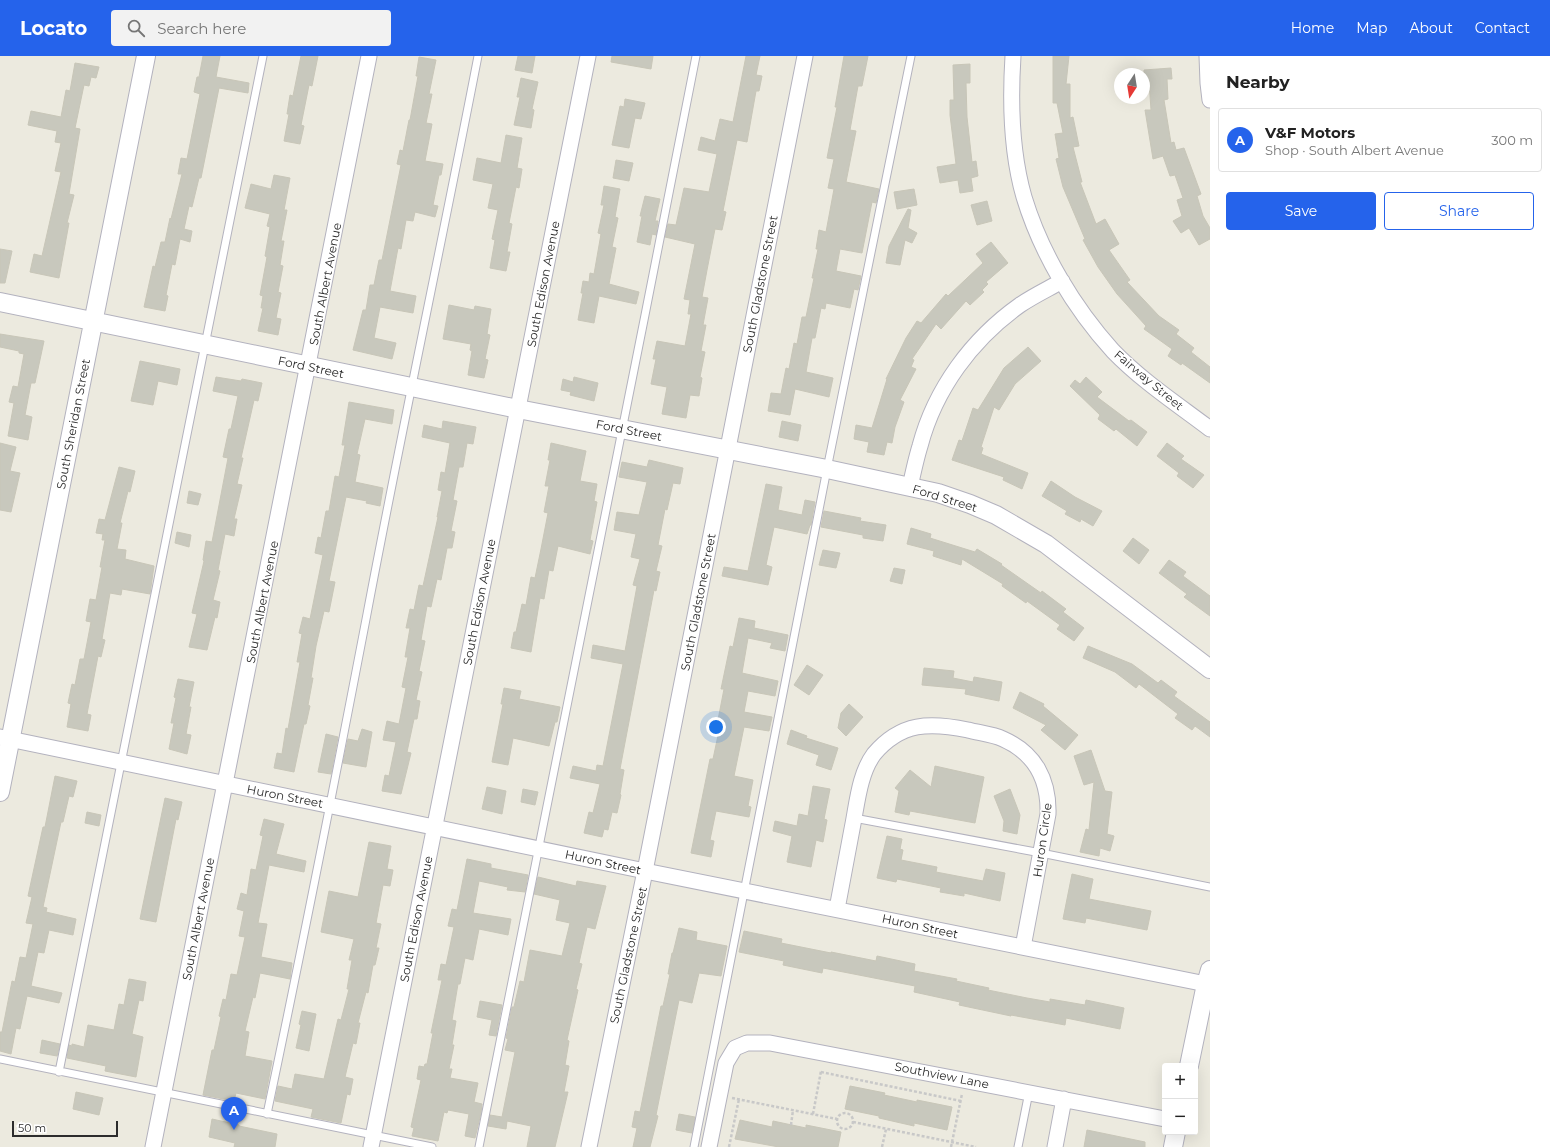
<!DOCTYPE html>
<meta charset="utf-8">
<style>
:root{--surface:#fff;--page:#f2f2f2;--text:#222;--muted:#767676;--line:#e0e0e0;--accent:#2563eb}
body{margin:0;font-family:Montserrat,sans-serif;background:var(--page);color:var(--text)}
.controls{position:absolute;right:12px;bottom:12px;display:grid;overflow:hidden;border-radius:4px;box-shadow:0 4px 16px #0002}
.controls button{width:36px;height:36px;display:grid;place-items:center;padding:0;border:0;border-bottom:1px solid var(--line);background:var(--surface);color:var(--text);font:20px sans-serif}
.compass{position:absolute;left:1114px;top:12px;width:36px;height:36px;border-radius:50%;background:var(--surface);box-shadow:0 4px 16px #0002;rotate:192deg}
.scale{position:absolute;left:12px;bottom:10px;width:106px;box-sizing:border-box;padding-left:4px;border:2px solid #2c2c2c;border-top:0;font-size:11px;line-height:14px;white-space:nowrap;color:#2c2c2c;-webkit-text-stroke:3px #fff;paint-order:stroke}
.you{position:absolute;left:716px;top:671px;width:14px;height:14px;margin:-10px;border:3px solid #fff;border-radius:50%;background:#1a73e8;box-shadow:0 0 0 6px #1a73e833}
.badge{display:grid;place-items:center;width:26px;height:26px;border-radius:50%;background:var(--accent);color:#fff;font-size:13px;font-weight:700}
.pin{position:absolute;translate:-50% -33px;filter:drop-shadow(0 1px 2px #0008)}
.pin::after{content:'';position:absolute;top:21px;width:14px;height:12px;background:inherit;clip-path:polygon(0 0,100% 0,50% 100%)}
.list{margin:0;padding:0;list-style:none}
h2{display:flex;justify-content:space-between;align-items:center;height:52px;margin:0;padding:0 16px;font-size:17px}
h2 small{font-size:13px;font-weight:400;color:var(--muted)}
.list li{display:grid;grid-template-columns:26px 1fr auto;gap:12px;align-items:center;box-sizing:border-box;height:64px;margin:0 8px 8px;padding:0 8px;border:1px solid var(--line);border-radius:4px}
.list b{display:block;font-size:15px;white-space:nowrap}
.list p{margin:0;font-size:13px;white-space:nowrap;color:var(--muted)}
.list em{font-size:13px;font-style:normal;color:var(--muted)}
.actions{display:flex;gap:8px;padding:12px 16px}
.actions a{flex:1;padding:9px 0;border:1px solid var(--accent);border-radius:4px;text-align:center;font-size:14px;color:var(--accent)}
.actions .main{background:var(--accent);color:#fff}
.icon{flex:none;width:22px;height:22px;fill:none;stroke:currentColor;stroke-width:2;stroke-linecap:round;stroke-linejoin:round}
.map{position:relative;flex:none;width:1210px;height:1091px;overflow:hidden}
header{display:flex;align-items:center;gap:24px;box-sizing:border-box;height:56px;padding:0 20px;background:var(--accent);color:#fff}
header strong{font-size:19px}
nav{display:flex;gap:22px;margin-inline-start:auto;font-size:14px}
.search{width:280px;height:36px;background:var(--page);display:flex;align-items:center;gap:10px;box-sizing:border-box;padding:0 14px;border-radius:4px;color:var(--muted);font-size:15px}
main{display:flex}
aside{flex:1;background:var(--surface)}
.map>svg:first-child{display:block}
</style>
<header>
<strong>Locato</strong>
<div class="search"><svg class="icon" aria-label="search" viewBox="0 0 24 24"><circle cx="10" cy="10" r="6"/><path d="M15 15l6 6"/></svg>Search here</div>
<nav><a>Home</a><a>Map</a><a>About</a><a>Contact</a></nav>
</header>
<main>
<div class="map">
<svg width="1210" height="1091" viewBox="0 0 1210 1091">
<rect width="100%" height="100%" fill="#eceadf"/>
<!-- building -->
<path fill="#c8c8bd" stroke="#c8c6b8" d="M203,0H220L216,21L249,27L248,37L219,32L201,122H199L192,151L189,150L184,173L192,175L190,186L180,183L175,209L172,208L166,239L168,240L165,255L144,251L153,210L155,211L161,186H165L170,162L171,163L182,118H178L181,102L187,103L200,38L194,36L197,21H199Z
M301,0H318L312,30L309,29L301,69L304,70L300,88L284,85L289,58H287L290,39L293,40Z
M518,0H535L532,17L515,14Z
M612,0H653L651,13L611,6Z
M746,0H760L756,19L762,20L759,35H756L747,86L737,84L723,155L726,156L722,174L715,173L707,214L702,241L708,242L703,269H706L701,295L705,296L700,321L702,322L699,340L690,339L686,362L662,358L667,331L651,328L656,303H653L657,285L685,290L691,258H688L690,244L684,243L695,188L665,181L668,168L676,169L684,132L709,136L717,98L698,94L701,81L715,85L720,63L733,66Z
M844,0H868L862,30H858L850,74L856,75L846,126L879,133L876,147L872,146L862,197L840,193L836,215L861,220L858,234L854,233L850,252L826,247L825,253L821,252L815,282H812L806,316L833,322L829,341L795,333L790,359L768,355L771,337L781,338L786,312L789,313L794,287L797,288L802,261H806L814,222H812L818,193H816L819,174L826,176L834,133L828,132L834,103L827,102L837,51H835Z
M1053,0H1069L1066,28H1070V62L1073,61L1079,90L1073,91L1082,126H1080L1096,168L1105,163L1119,188L1109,194L1130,224L1127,226L1159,260L1179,274L1176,278L1194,292L1191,296L1210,311V327L1182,307L1181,309L1168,300L1172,293L1144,273L1146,270L1117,238L1098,211L1083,184L1085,183L1063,131L1056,103L1059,102L1055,78L1063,77L1057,47H1053Z
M419,1L436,4L429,38H432L426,67L432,68L425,105L443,108L441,119H439L433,149L438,150L435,161L415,156L413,165L406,164L401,193L398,192L390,235L416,240L413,257L380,251L374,282L396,287L392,303L353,294L363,254H366L370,229H374L379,204H382L401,109L397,108L400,94L403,95L409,64H410L418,20H416Z
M75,7L99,11L96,22L91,21L89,30L84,29L75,72L80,73L69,138L74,139L67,167H69L59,222L30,216L34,198L42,200L61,116L55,115L61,87L55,86L57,75L28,69L31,55L61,61L66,34L70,35Z
M970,8V27H966L967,61L972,106L976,105L978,120L971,122L973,135L960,137L958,124L940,127L937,111L956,108L950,59V44H954L953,9Z
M1171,12L1172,23H1167L1168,43L1164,44L1171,87L1174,86L1176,94L1184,92L1201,138L1197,140L1203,160L1210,172V183L1199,189L1189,172L1181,177L1173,165L1182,160L1177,144L1183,142L1175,119L1170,120L1163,100L1153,103L1145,54H1151L1149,25H1144V14Z
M521,22L538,26L532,53L534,54L531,72L514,69L520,41H517Z
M625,43L645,47L641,63L635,62L629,92L612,89L620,50L624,51Z
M506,79L522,82L517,112L522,113L519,132L516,131L509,167L512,168L507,196H510L506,215L490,212L495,184L492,183L498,154L488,152L493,128L473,124L477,102L501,107Z
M616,104L633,107L629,125L613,122Z
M274,119L290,122L284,154H287L281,185H284L280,209L283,210L278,236L281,237L276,262L281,263L278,279L258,275L263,252H261L263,240L260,239L267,201L265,200L270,171L267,170L270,158L245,152L251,128L271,133Z
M604,130L620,133L615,161L618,162L612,191L616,192L609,228L639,236L636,248L599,240L594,267L578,264L583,237H581L583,225L589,226L590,217L594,218L601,178L598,177L604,149H601Z
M914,133L917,149L897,153L894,136Z
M645,140L660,143L655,165H658L656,179L652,178L650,189L637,186L642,160H640Z
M987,145L992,165L977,169L971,149Z
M908,153L911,154L908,172L917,177L912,187L905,184L900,209L886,207L889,190Z
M991,186L1008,207L986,226L988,228L982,234L984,236L970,249L966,245L941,273L936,268L912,303L914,304L911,311L916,313L900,344L904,346L895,371L892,387L887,386L884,399L867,396L869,386L854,383L856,369L872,372L887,323H886L906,282L917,265L921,267L946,238L948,240L983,207L976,198Z
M0,193L12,195L5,227H0Z
M449,249L474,254L475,250L491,253L487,278L490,279L485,303L488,304L484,322L468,319L472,295L470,294L471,288L443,283Z
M0,278L44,285L35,327H31L25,359L32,361L28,384L8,380L14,347L9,346L13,330L18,331L24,298L19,297V295L0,291Z
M1028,291L1041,305L1015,328L999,354L994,351L981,391L983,392L981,398L1028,417L1022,433L1003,424L1004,421L952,404L959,384L962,385L973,352L978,354L1004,312Z
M140,305L180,313L177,329L158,325L153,349L131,345Z
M216,321L241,325L242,323L262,327L258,345L254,344L241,402H243L237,428L242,429L234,463H237L234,480L225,478L218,514L220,515L213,544L220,546L217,562L215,561L207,594L189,591L197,558L192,557L204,505L203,504L206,485L212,486L228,402L223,401L229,373H231L238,340L213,335Z
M574,321L598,327L594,345L570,339L571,336L561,334L563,323L573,326Z
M1086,321L1102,336L1097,341L1129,365L1131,364L1147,376L1137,390L1116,373L1114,375L1098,363L1100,359L1070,330L1075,324L1080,328Z
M349,346L394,354L392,368L365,363L357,398L360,399L355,426L383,432L380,450L366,447L367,445L346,441L329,525L335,526L329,556L324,555L316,590L311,622H313L308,649L310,650L306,668H304L294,716L274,712L277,697L282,698L286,672L288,673L300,606H297L302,578L299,577L303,561L310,563L323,499L315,497L318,481L321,482L326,455H329L335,420L339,421L345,389H342Z
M443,365L476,371L473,388L467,387L463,411H459L453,444L457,445L451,475L455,476L452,492H447L441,524L437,523L431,551L427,550L421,584L425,585L419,615L422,616L416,644L420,645L417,663H414L407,696L411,697L401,738L382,735L385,719L389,720L396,686L383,684L387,665L399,668L406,632L402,631L408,601H405L410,572H406L410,553L414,554L419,529L423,530L438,461H437L442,435L438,434L441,416L445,417L450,387L422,381L424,369L442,373Z
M782,365L801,369L798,385L779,381Z
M0,387L16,391L10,415L20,417L11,456L0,454Z
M551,387L586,395L580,425L597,428L594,445L597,446L590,484L593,485L590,498L558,490L553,515L549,514L544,543L540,542L531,596L511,592L514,576H516L522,548L526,549L531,521L535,522L541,493L548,457L544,456L549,430H545L550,404H548Z
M1167,387L1184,400L1181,403L1204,419L1193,432L1177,420L1179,417L1157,400Z
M649,404L683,412L680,428L673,427L667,454L665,453L658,489L662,490L656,515L660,516L656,535L654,534L620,713L624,714L620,738L621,739L617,757L612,756L608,774L604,773L602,781L584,777L589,756L593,757L600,728L570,722L573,710L596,715L597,709L603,710L623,608L591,602L593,589L625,595L637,530L633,529L640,503L631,501L636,478L614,474L617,456L639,459L647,426L619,421L622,406L647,411Z
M119,411L135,415L130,436L128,435L120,467H122L117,493L126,494L125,503L154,510L150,538L122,533L121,539L110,537L102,583L105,584L101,601L98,600L87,658L91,659L88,675L67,671L71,648L68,647L72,628L75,629L80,603H84L91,566L86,565L90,543L96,544L102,511H100L105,484H102L103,478L96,477L99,463L105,464Z
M1051,425L1075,441L1102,455L1093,470L1081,463L1080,466L1065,458L1067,455L1042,440Z
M766,428L782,431L778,454L802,459L805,444L815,446L811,469H810L807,478L774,471L766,509L772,511L768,529L722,520L724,511L748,515Z
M189,435L201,438L198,449L187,447Z
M824,455L861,462L860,465L886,469L883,485L863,482V479L821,471Z
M911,472L931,478L930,482L975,496L977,493L1002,508L1001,509L1041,537L1042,535L1066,553L1063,556L1084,572L1074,585L1057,573L1060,569L1027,545L1026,547L1002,530L1003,528L962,503L961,509L933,500L934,495L907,488Z
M177,476L191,479L189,491L175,487Z
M1133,482L1149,494L1139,508L1123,495Z
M823,494L840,497L836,512L819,509Z
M1169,504L1186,516L1183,520L1210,540V560L1184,541L1187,538L1159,517Z
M894,512L905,514L902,528L890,525Z
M739,562L755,565L754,572L788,579L785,595L770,592L772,587L748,582L742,617L778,625L775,640L748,635L744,656L772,661L769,675L744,671L734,720L753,724L748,750L751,751L749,761L716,755L710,784L714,785L711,801L691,797L710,703H713L720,670L717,669L724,633H721L730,590L733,591Z
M1088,590L1132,608L1158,627L1161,624L1177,636L1174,640L1210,666V681L1195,670L1192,674L1175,662L1178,658L1139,628L1136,632L1115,616L1083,602Z
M807,609L823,619L809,639L794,629Z
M924,612L954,615L953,622L973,626L974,621L1002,626L999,645L965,638L966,633L922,629Z
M178,623L194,626L189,651H191L186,678L191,679L187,698L169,693L174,667H171L176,642L174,641Z
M504,632L521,635L519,643L560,651L557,666H555L549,690L513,682L508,709L492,706L503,648H501Z
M1020,636L1044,648L1043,650L1078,679L1065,694L1041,674L1046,669L1013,652Z
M849,648L863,661L846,680L838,672L841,657Z
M362,673L372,676L366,711L343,707L348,683L358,685Z
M791,674L807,680L806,682L838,692L831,714L816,709L819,699L787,688Z
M326,678L338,681L331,718L318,716Z
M1091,694L1105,735L1112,736L1107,778L1114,780L1110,795L1100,792L1099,800L1080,796L1086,773L1089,774L1094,726L1084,729L1074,700Z
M935,710L984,721L975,767L910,755L909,759L895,756L899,735L895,732L910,714L931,731Z
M55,720L77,725L73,741L69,740L63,766H61L43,851L47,852L46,856L76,863L73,879L49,874L44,897L38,896L31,930L62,937L59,947L27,940L20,973L16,972L11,998L0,995V976H2L12,925L15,926L20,901L26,902L33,868L26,867L32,841L28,840L43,771H45Z
M813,730L830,733L824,763L827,764L823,786L816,784L811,811L787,806L792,780L773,775L775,765L797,770L799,758L808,760Z
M487,731L506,735L502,758L482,753Z
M523,733L538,736L535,749L521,746Z
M1010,733L1020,759L1017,778L1003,775L1004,765L994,740Z
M165,742L182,746L178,764L176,763L156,866L140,863Z
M87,756L101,759L99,770L85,767Z
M264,763L284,768L276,798L306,805L304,816L269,809L258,867L267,868L261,901L292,907L290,923L260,917L255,942L253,941L245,975L249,976L245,1000L272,1005L265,1043L236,1037L234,1045L203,1039L212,994H214L221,961L219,960L223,943L226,944L231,918L237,919L245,881L239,880L244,855L237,853L241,837L247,839L251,813L256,814L263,780L260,779Z
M887,780L902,783L900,793L903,794L901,804L937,811L936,816L983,825L986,813L1005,817L1000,845L964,837V840L940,836L941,832L897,823L896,826L877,822Z
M369,786L391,790L387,813L393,814L390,830L383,829L376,867L381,868L376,892H379L375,909H373L368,937L366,936L358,967H360L356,988L353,987L345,1021L353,1023L350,1039L347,1038L341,1067L311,1061L313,1053L275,1045L278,1030L292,1033L295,1018L324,1023L338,963L341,964L349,933H347L352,904H349L354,883L321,876L329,835L358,841Z
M467,803L491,808V812L528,819L525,836L507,834L508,831L479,825L473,857L511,863L508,879L479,873L473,904L465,902L460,928H458L452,964L456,965L452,989H454L449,1013H452L450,1022L478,1027L474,1046L482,1048L481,1057L475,1082L465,1080L469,1058L448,1054L447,1057L444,1056L438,1085L412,1080L414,1072L411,1071L421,1024L417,1023L419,1010L424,1011L425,1008H427L433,977H431L442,924H438L441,908L446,909L454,871L448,870L452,853L457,854Z
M1072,818L1093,823L1089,843L1151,855L1147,874L1086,862L1085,867L1063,863Z
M538,821L576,830L577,825L606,830L595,873L587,871L579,907L582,908L576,933L578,934L567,984L569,985L565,1009L569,1010L564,1036H568L555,1091H527L531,1070L507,1065L506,1073L488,1070L490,1059L502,1061L515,996L505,994L508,983L506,982L512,951H514L520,925L524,926L530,894L562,900L570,867L556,864L560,844L534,838Z
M679,872L697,876L696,884L727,890L721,920L699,917L692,947L679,944L656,1059L658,1060L650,1091H633L637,1072L632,1071L635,1055L640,1056L661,950H663L670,918H668L672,897H673Z
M744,875L782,883L781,887L831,897V896L876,905L877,900L915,908L914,915L957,923L956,925L989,932L988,934L1027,942L1050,946V943L1085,949L1086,944L1124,952L1120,973L1066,962L1065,969L1011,959V960L959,949L960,946L914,936L915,930L823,912L822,917L783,909L784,905L739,896Z
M129,923L146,926L143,945L139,944L132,978L143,981L136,1021L105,1015L106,1010L67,1002L69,989L72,990V988L84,991L88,969L114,974L119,948L124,949Z
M480,945L502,949L496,980L489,979L492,964L477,961Z
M302,955L316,958L309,995L296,992L301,969L299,968Z
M42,984L60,988L57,1000L40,997Z
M850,1030L885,1037L884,1039L917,1046V1044L952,1051L947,1074L914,1067V1070L879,1062V1060L845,1053Z
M76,1036L103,1042L99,1059L73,1053Z
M679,1058L695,1061L692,1077L676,1074Z
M212,1063L239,1069V1070L277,1078L275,1091H234L235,1087L209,1081Z
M740,1064L772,1071L773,1065L806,1072V1069L841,1076L838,1091H779L735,1083Z
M1087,1074L1145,1086V1091H1084Z"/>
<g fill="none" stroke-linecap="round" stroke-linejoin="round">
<defs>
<path id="service" d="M854,762L1041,797L1210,831
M0,1003L432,1091
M59,1016L263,0
M267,1058C302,892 335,725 367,558C402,372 442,186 478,0
M479,1091L645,259L696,0
M694,1091L827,413L911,0
M1018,1091L1029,1036"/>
<path id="minor" d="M1013,0C1010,47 1011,96 1024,141C1041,197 1074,252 1113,295C1142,325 1177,348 1210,373
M1207,0L1208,27L1210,44
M910,431C913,417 916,403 920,390C935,333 972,283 1020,249C1033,240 1048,233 1062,225
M0,681L645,815L1206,928
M837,853C842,827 847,800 852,773C857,749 859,718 874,698C901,666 930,666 968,674C979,677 992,678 1003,683C1035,697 1049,724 1048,758L1023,891
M153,1091L369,0
M371,1091L588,0
M589,1091L645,815L805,0
M709,1091L726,1007L735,992L747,987H770L1165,1063
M1055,1091L1064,1043"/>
<path id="tertiary" d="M0,246L518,353L827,413L938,437L970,448L996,459L1046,488L1210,613
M0,736L146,0
M1189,1010L1206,928L1210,914
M1173,1091L1176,1076"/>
</defs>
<!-- service casing -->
<use href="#service" stroke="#b3b2be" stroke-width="9"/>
<!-- minor casing -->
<use href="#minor" stroke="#b3b2be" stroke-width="17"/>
<!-- tertiary casing -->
<use href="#tertiary" stroke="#b3b2be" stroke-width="20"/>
<!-- path -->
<path stroke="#c8c8c8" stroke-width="2.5" stroke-dasharray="3 2" stroke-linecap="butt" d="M821,1016L961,1045
M732,1042L837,1063
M837 1065a8 8 0 1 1 16 0a8 8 0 1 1-16 0Z
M813,1058L821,1015
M853,1066L976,1091
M791,1069L793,1054
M729,1091L739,1043
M882,1091L886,1073
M951,1091L962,1038"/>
<!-- service -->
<use href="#service" stroke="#fff" stroke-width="7"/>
<!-- minor -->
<use href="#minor" stroke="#fff" stroke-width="15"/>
<!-- tertiary -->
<use href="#tertiary" stroke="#fff" stroke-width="18"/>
</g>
<g text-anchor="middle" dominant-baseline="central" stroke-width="3" stroke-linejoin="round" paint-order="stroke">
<!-- street labels -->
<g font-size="12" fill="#2c2c2c" stroke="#fff">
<text transform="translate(325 228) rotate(-79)">South Albert Avenue</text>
<text transform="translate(543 228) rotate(-79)">South Edison Avenue</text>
<text transform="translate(760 228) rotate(-79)">South Gladstone Street</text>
<text transform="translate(311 311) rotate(12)">Ford Street</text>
<text transform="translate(1149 324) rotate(40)">Fairway Street</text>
<text transform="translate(73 368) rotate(-79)">South Sheridan Street</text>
<text transform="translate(629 374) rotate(11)">Ford Street</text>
<text transform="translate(945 442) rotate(17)">Ford Street</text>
<text transform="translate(262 546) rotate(-79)">South Albert Avenue</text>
<text transform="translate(479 546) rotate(-79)">South Edison Avenue</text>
<text transform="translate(698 546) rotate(-79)">South Gladstone Street</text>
<text transform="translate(285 740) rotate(11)">Huron Street</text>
<text transform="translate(1042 784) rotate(-82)">Huron Circle</text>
<text transform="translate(603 806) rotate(12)">Huron Street</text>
<text transform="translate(198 863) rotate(-79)">South Albert Avenue</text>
<text transform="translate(416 863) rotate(-79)">South Edison Avenue</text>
<text transform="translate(920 870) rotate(12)">Huron Street</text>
<text transform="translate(628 899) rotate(-78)">South Gladstone Street</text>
<text transform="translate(942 1019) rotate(11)">Southview Lane</text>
</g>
</g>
</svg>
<div class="controls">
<button>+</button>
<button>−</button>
</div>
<svg class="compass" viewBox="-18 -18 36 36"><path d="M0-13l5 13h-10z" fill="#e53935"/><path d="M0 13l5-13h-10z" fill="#767676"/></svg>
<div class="scale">50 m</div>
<div class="you"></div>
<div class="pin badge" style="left:234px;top:1074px">A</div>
</div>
<aside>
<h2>Nearby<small></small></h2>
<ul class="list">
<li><span class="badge">A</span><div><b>V&amp;F Motors</b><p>Shop · South Albert Avenue</p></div><em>300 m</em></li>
</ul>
<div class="actions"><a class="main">Save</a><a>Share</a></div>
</aside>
</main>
